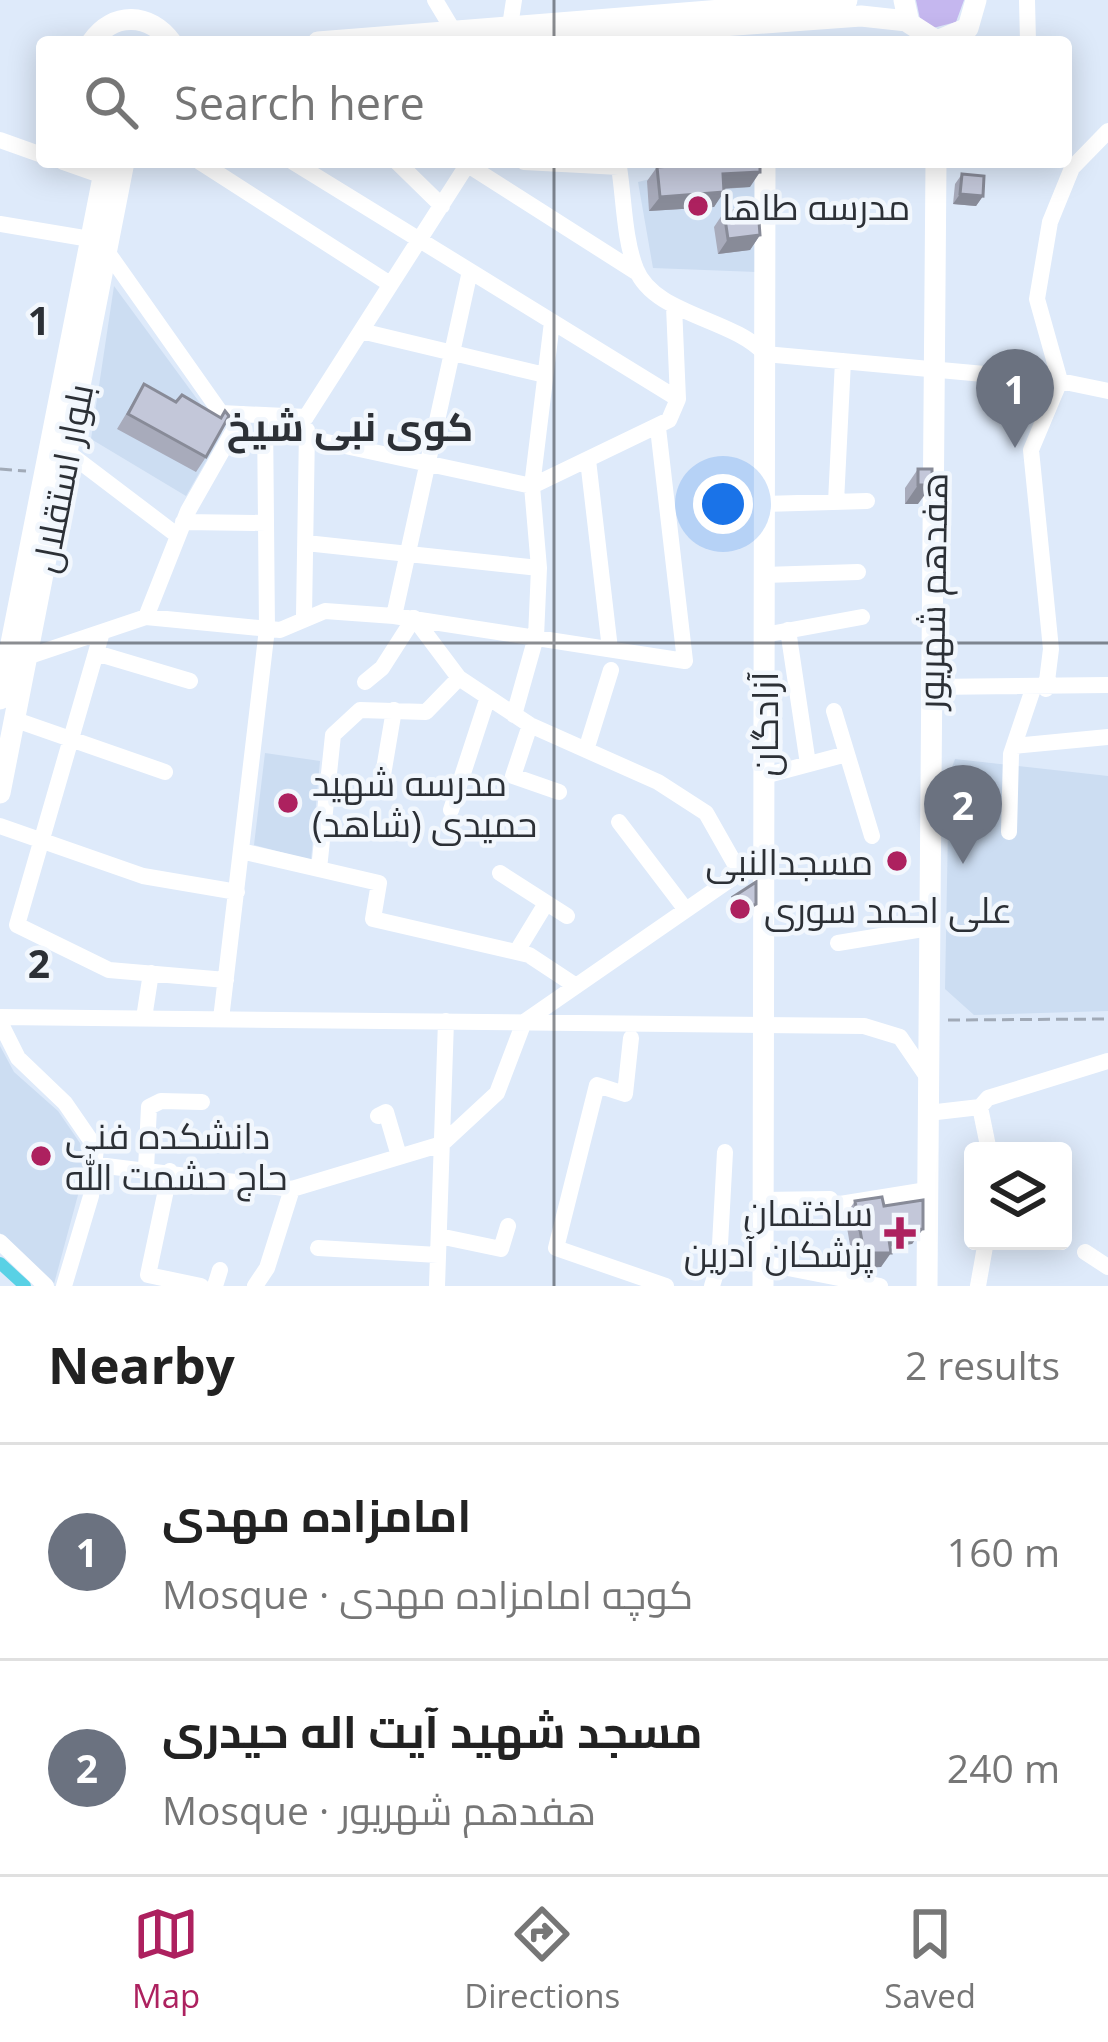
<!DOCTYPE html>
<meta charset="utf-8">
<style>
:root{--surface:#fff;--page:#f6f6f6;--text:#222;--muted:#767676;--line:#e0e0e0;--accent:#ad215f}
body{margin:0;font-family:"Open Sans",Cairo,sans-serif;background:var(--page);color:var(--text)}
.controls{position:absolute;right:36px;bottom:36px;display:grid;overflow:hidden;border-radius:12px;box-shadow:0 6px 30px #0003}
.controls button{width:108px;height:108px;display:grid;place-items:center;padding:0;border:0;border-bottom:3px solid var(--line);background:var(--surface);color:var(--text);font:60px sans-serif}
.you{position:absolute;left:723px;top:504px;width:42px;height:42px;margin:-30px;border:9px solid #fff;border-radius:50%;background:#1a73e8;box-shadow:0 0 0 18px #1a73e833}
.badge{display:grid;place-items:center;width:78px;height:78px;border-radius:50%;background:var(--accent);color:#fff;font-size:39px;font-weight:700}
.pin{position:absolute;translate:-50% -99px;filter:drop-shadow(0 3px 6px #0008)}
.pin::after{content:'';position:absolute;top:63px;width:42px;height:36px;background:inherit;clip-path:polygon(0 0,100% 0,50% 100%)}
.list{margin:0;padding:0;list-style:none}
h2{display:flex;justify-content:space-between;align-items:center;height:156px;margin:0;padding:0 48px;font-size:51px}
h2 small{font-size:39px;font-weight:400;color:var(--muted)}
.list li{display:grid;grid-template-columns:78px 1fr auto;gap:36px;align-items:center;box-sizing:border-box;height:216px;padding:0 48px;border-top:3px solid var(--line)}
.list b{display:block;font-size:45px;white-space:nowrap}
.list p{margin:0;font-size:39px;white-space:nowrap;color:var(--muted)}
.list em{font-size:39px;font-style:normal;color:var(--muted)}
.icon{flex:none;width:66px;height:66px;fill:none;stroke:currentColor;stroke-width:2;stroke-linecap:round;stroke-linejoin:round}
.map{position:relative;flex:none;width:1108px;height:1286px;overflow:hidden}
.search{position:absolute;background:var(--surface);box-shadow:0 6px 30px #0003;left:36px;right:36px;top:36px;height:132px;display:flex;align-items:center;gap:30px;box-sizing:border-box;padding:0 42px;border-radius:12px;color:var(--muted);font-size:45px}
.sheet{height:588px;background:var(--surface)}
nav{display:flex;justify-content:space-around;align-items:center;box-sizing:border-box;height:168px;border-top:3px solid var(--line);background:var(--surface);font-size:33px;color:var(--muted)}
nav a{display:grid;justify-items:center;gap:6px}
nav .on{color:var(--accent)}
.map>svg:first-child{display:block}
</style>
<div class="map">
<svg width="1108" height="1286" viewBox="0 0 1108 1286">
<rect width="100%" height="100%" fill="#deeafa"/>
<!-- built -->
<path fill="#ccddf2" d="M718,162H756V272L653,268L638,182Z
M114,286L222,433L186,496L91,439Z
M265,753L320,761L311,860L254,845Z
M955,759L1108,776V1011L974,1015L945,989L949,775Z
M0,1046L14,1072L58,1111L80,1143L85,1169L54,1284L0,1233Z"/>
<!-- green -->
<path fill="#c5b7ef" d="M916,0H964L956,22L933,28L920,19Z"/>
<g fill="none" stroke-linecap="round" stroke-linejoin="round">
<!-- canal -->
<path stroke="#59d1e5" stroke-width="12" d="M0,1263L25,1286"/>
<!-- path -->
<path stroke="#a1aab7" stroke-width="3" stroke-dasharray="12 6" stroke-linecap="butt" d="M0,469L26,471
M948,1020L1108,1019"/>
<!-- minor -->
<path stroke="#fff" stroke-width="16" d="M435,0L453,30
M1027,0L1028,42
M510,26L514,0
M0,140L42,155
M63,162L103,176
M200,162L390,284
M293,162L678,399
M397,162L442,206
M524,162L619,167C624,198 624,239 636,269C654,315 733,318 765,354L1060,381L1108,391
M468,165L636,272
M0,224L90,239
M106,250L221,413L306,417
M361,331L545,375
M306,417L469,162
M308,438L532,486L669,420L678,399L674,306
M66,451L178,536
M588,460L610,649
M836,502L843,361
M764,504L867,501
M183,522L266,523
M306,543L539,568
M764,575L858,572
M304,616L307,430
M394,616L470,271
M146,617L188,511L243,414
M414,618L459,678L530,725L658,782L706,813L740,873
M788,630L808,764
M102,632L17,925L109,970L226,980
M764,635L862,617
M96,653L190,681
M27,657L146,617L280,630L325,611L394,616L685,661L658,428
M365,682L382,668L414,618
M931,687L1108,685
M1046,689L1051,649L1031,450L1060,381L1037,299L1050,222L1072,168L1108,131
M834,711L872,836
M514,715L536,637L539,568L532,486L552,322
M16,720L165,772
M530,725L513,776L559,792
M1014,746L1108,737
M586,750L611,670
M764,776L843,755
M382,781L394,710
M451,810L488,697
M619,822L686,910
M0,826L143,876L237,892
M1009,832L1011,754L1033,689
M241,851L379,883L373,919L529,955L576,986
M319,869L333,735L360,710L426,712L459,678
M500,873L567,916
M838,943L929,928
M517,951L545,905
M0,1017L864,1026L900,1037L928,1078
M144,1018L151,973
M221,1019L267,629L265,415
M0,1022L18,1058L65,1103L96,1148L91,1196L64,1286
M631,1038L625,1094L597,1085L556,1248L666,1286
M980,1107L989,1151
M928,1113L980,1107L988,1098L1108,1061
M378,1116L386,1112L399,1156
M98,1165L292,1189L442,1144L497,1093L524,1022L764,856
M146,1169L149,1107L161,1101L202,1102
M170,1171L148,1275L201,1286
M763,1200L830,1199L834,1205L927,1190
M439,1236L501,1249L508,1226
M0,1242L46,1286
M318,1248L438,1255
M1085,1252L1108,1267
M719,1263L725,1152
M215,1286L220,1270
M255,1286L267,1268L292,1189
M437,1286L446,1021
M712,1286L719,1263H763L880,1286
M978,1286L986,1241"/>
<!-- major -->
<path stroke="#fff" stroke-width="21" d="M904,0L909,23L937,41L968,28L976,0
M92,42C113,11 150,13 171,42
M318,42L847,0
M500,42L861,16L907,21
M0,699L106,162
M0,793L124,162
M763,1286L765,162
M927,1286L936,162"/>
</g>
<!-- wall -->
<path fill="#a8abbb" d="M657,167L750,187L724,189L714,207L649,211L647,181Z
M962,174L983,196L976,206L953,204L955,184Z
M724,212L760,235L750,250L718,254L714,227Z
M144,384L206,457L196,472L117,429Z
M918,469V504H905V488Z
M733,897L749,914L735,921L726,907Z
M855,1201L884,1206L923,1229L912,1244L890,1246L881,1267L854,1268L845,1216Z"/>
<!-- shaded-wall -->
<path fill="#888b98" d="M760,172L750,187L712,189L723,174Z
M724,192L714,207L649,211L660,197Z
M960,194L983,196L976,206L953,204Z
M760,235L750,250L718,254L728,239Z
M918,485H932L918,504H905Z
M756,904L749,914L735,921L742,911Z
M923,1229L912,1244L878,1248L888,1233Z
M864,1253H891L881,1267L854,1268Z"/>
<!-- building -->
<path fill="#c3c7d9" stroke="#888b98" stroke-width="3" d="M726,162H760V172L723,174L724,192L660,197L657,167Z
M962,174L984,176L983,196L960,194Z
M758,208L760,235L728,239L724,212Z
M144,384L176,402L182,395L221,418L225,411L229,416L206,457L128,414Z
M918,469H932V485H918Z
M756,882V904L742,911L733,897Z
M882,1197L884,1206L923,1200V1229L888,1233L891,1253H864L855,1201Z"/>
<!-- grid -->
<path fill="none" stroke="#2c3036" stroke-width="3" stroke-opacity="0.55" d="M554,0V42M554,162V1286M0,643H1108"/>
<!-- markers -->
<g fill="#ad215f" stroke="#f2f7fd" stroke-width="4.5">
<circle cx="698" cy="206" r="12"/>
<circle cx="288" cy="803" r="12"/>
<circle cx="897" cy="861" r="12"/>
<circle cx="740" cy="909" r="12"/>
<circle cx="41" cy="1156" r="12"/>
<path d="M894 1215h12v12h12v12h-12v12h-12v-12h-12v-12h12z"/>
</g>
<g text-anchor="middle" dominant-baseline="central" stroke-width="9" stroke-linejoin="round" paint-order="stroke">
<!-- poi labels -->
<g font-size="36" fill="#2c3036" stroke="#f2f7fd" text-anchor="start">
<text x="722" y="206">مدرسه طاها</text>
<text x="312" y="782">مدرسه شهید<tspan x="312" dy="41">حمیدی (شاهد)</tspan></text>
<text x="873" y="861" text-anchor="end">مسجدالنبی</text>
<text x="764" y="909">علی احمد سوری</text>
<text x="65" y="1135">دانشکده فنی<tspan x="65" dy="41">حاج حشمت الله</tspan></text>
<text x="873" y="1212" text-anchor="end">ساختمان<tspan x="873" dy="41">پزشکان آدرین</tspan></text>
</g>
<!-- street labels -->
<g font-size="36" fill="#2c3036" stroke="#f2f7fd">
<text transform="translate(62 478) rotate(-79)">بلوار استقلال</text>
<text transform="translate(932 591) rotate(-89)">هفدهم شهریور</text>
<text transform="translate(764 724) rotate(-90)">آزادگان</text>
</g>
<!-- neighbourhood labels -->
<g font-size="39" font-weight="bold" fill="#2c3036" stroke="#f2f7fd">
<text x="350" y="425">کوی نبی شیخ</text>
</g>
</g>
<g font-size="39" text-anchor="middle" font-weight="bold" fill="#2c3036" stroke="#f2f7fd" stroke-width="9" stroke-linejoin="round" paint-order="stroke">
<text x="39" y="335">1</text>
<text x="39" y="978">2</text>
</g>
</svg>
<div class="controls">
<button><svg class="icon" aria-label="layers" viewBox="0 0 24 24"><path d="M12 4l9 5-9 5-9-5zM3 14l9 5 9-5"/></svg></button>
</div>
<div class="you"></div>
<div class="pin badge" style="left:1015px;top:448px;background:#6b7280">1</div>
<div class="pin badge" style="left:963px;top:864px;background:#6b7280">2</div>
<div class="search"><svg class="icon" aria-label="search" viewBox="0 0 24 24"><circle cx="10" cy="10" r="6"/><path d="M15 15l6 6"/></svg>Search here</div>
</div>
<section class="sheet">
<h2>Nearby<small>2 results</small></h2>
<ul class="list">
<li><span class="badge" style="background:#6b7280">1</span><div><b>امامزاده مهدی</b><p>Mosque · کوچه امامزاده مهدی</p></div><em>160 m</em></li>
<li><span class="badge" style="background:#6b7280">2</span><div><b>مسجد شهید آیت اله حیدری</b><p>Mosque · هفدهم شهریور</p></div><em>240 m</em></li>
</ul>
</section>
<nav>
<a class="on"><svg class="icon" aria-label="map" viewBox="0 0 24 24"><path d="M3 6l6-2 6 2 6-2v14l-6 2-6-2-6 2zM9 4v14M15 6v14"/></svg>Map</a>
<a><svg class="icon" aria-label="directions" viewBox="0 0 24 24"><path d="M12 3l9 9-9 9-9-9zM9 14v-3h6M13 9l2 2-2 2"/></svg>Directions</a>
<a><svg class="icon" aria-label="saved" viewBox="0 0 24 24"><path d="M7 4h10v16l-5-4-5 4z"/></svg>Saved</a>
</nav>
